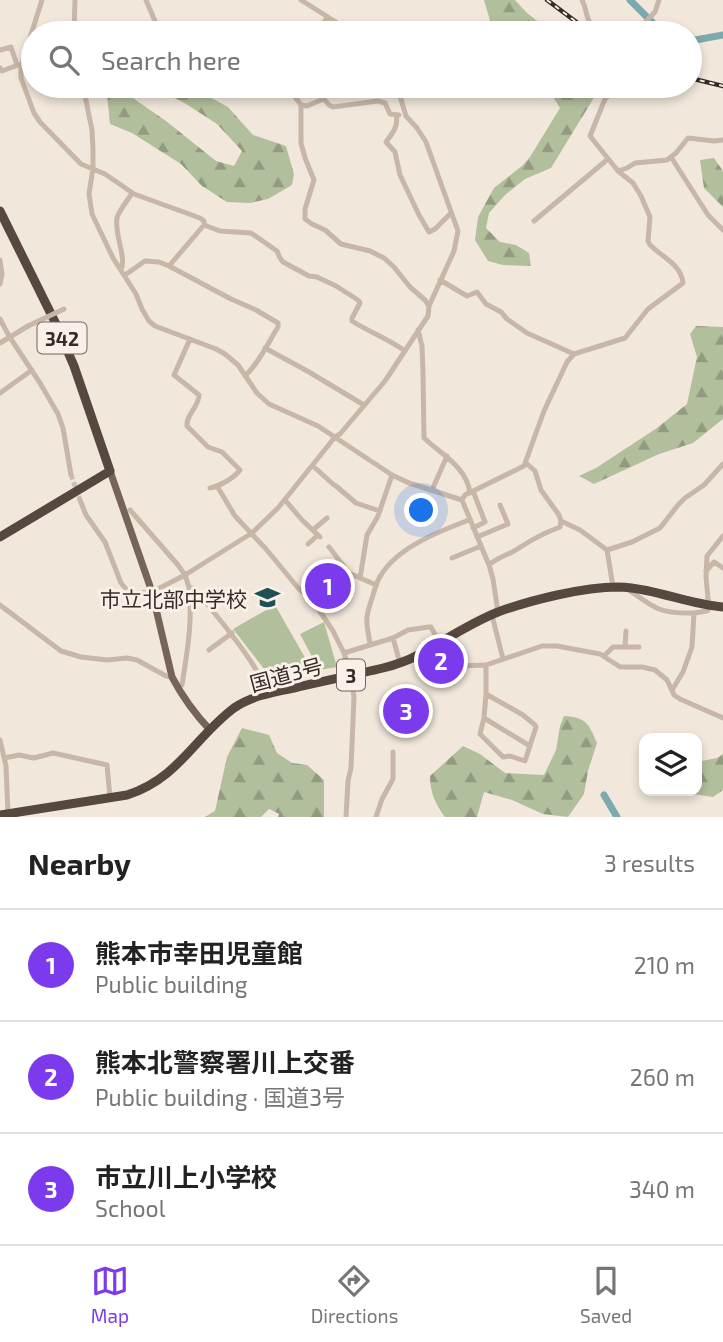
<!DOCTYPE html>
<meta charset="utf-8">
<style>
:root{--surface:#fff;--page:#f2f2f2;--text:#222;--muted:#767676;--line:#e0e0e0;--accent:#7c3aed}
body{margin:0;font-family:"Exo 2","Noto Sans JP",sans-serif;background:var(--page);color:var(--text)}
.controls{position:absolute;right:21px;bottom:21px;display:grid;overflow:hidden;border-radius:14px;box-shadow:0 4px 10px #0003}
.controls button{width:63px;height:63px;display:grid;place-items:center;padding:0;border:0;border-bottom:2px solid var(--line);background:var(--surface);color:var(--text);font:35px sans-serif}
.you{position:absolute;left:422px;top:511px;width:24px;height:24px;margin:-18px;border:5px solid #fff;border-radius:50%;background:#1a73e8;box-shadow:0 0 0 10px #1a73e833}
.badge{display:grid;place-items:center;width:46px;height:46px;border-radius:50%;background:var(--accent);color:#fff;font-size:23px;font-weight:700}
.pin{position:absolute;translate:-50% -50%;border:4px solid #fff;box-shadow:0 2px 7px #0006}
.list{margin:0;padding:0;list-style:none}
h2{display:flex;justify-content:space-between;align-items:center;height:91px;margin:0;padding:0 28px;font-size:30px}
h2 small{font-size:23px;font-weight:400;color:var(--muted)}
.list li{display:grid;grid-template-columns:46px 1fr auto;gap:21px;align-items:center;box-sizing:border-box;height:112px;padding:0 28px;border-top:2px solid var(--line)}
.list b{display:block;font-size:26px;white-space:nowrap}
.list p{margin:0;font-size:23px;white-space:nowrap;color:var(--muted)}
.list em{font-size:23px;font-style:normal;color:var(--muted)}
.icon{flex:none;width:38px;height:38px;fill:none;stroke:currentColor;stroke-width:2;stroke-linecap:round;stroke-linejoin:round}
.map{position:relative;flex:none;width:723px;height:817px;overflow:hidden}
.search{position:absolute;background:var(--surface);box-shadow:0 4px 10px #0003;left:21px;right:21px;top:21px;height:77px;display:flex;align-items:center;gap:18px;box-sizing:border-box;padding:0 24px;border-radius:38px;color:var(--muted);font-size:26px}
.sheet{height:427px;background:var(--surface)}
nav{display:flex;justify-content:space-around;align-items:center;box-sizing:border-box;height:98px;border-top:2px solid var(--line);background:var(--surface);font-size:19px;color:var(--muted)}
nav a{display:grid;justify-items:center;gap:4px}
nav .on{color:var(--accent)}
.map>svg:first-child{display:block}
</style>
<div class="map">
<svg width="723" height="817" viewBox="0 0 723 817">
<defs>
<pattern id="forest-firs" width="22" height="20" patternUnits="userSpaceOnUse" patternTransform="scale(1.75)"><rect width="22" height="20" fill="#b2bf9c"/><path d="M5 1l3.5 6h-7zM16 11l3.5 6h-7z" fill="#929b7f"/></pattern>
</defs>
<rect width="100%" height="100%" fill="#f1e7db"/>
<!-- forest -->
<path fill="url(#forest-firs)" d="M484,0H515L526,12L552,33H506L491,24Z
M152,86H181L188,91L206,95L228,107L253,135L286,146L294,174L292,185L268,199L250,203L227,202L202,186L181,164L132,133L110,124L107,95L130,96L166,121L216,161L234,166L242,151L217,124L186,104Z
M546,86H586L595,96L551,168L525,179L505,195L489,213L486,228L500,242L516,245L529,253L531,266L503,265L488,261L475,240L478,217L494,188L523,165L530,157L560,108Z
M714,158L723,171V207L704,188L700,160Z
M696,326L723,327V419L693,443L659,454L594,484L579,476L596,468L657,428L687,404L697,357L690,334Z
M564,716C586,717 589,724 597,743L588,771L584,794L568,817L543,814L512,800L484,792L477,817H445C435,804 430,792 430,776L463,746L480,754L505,773L544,775L556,750L560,726Z
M242,728L269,735L277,753L292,763L307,765L324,780V817H278L279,814L269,809L261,817H205L215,811L227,757Z
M723,754V790L713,797L687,793V791H697V762L717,758Z"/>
<!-- green -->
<path fill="#b2bf9c" d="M275,605L312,670L272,679L233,629Z
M324,622L337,667L319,670L300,634Z"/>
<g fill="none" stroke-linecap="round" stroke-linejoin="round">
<!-- river -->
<path stroke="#7ba9ad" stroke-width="7" d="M630,0L663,33
M690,41L723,35
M604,795L617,817"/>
<!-- minor-tunnel -->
<path stroke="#cbc2b7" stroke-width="5" stroke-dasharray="5 2.5" stroke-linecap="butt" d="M71,475L80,500"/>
<!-- minor -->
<path stroke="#c8b7a8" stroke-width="5" d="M42,0L21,66V78L34,113L40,122L81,164L105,174L134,194L200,218L204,221V225L220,231L251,233L277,251L280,258L283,262L309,276L317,277L336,286L358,300L360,303L352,318V321C369,332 389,339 405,351
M146,0L160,33
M301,0L353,33
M582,0C591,19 582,24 607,33
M74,33L75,0
M315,33L328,17
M635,33L655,12L659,0
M0,50L11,47L17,65
M0,68L2,71L18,65
M83,86L92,130L93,149V168L89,194L92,214L113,258L136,294L142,309L149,321L155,326L216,349L225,354L238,365L257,393L269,404L318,426L392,475L409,483L462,500L489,565L493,579L498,612
M227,86C248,90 254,103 274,86
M287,86L301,105V143L305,158L314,180L305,209V219L312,224L325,230L341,244L370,251L384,258L394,267L410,287L425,300L429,306
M301,105L307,106L321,100L324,99L329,105L333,107L378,101L385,103L390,114L399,115
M396,115C399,126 392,134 386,142L395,152L400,175L419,215L429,232L435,229L451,213
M671,157L708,215L723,230
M618,171L627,168L635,163L667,160L676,153L688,138L714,141L723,140
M534,221L608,159
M0,260L2,274L0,284
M169,266L231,299L256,310L278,323V327C268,343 259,363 245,376
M121,270C127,258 114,234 117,218C118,212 128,200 132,193
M125,275L145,261L159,262L169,266L204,225
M440,280L467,296L477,292L486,304L501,312L507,319L527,333L574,354
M0,319L9,336L40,383L58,414L63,428L71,475
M418,330L422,346L423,373L424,438C441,454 467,467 470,493
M190,339L174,375L199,395C199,407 186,414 187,426L208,447L222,452L240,470C234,478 220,486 210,488
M0,343L28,326
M265,348L309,372L364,405
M0,393L32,370
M526,463L535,471L541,490L559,515L561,521L580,530L607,550L632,542L660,528L678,505L685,498L704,485L723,464
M313,466L334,485
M217,486L235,516L266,549L299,589L311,598L333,631L344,653L351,676L354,697L351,768L348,781L346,817
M336,486L356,503L380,511
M432,490L447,456
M473,491L485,522L473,528
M80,500L86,515L105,542L121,583L126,589L134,593L152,592L185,575L252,533L278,508L335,437L340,434L385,381L428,316L429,306L454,251L458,231L426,142L417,128L406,116L397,86
M285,500L302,520L320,537
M462,500L465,495L524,466L544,411L567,362L574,354L625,338L648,309L683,283C681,264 662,257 650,245L648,241L650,217L641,196L633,183L618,171L590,136L605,99L619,86
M130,510L178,565L185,575L189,587L195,589C222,623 250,654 269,693
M313,530L327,518
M477,537L508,524L500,505
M308,544L318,535
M329,547L349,573L376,585
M607,550L613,587
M452,558L481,546
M489,565C497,558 505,556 514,551C530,541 541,534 560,527L561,521
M706,571L714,562L723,568
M360,578L367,535L378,516L392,475
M629,588V590C655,609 661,614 694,613
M0,605L61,651L81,657L107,660L127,658L137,660L166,676L172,677
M492,615L503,659
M393,638L400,663
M370,644C369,636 366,625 367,617C368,609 371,602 373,595C375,588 377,581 381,575C398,547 440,531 469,520
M625,647L626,631
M209,650L232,633
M344,653L393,638L408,630L429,627H431L439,642
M417,656L425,665L430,667L486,665L542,646H557L600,654L620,667H642L655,670L667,680L674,695L680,699L723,718
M604,656L613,647H639
M486,665V694
M182,685C187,653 193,620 189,587
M672,690L683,672L692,647L694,613L707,611L709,609L706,577L707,556L723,536
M486,694L523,715L535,725L536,727L525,761L510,756L503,757L480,734L484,718Z
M484,718L530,746
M0,740L6,766L8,813
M4,758L19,755L34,758L53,753L107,765L110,798
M376,817L382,799L393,779V752"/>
<!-- major -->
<path stroke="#776459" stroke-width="7" d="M110,471L152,592L172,677C182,696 195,714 210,730"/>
<!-- highway -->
<path stroke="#56473f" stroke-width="9" d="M0,211L55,322L74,366L110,471L0,537
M0,815L127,795C179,778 194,738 234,708C251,696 274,692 294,688C324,681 354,675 383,668C395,665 407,661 418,655C444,641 470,623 498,612C531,600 583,587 618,587C654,588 687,604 723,607"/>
<defs>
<path id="rail" d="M547,0L591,33
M690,78L723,86"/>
</defs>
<!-- rail casing -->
<use href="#rail" stroke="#352c28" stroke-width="4.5"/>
<!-- rail -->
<use href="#rail" stroke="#f9f1e7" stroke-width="2" stroke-dasharray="5" stroke-linecap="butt"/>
<!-- minor-bridge -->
<path stroke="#c8b7a8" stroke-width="5" d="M28,326L64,309"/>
</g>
<!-- icons -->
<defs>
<symbol id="school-bare" viewBox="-9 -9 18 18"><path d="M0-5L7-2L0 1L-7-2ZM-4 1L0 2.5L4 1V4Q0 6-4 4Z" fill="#1f5055" stroke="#f9f1e7" stroke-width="2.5" paint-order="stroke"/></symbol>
</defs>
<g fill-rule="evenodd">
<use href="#school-bare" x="250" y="580" width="35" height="35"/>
</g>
<g text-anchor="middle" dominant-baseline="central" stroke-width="6" stroke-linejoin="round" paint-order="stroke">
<!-- shield labels -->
<g fill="#f9f1e7" stroke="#706761" stroke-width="2">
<rect x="37.5" y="322.5" width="49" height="31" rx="5"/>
<rect x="337" y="659.5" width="28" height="31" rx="5"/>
</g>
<g font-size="19" font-weight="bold" fill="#352c28">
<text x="62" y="338">342</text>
<text x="351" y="675">3</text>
</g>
<!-- poi labels -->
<g font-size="21" fill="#352c28" stroke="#f9f1e7" text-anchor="end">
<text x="247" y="598">市立北部中学校</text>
</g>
<!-- street labels -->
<g font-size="21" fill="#352c28" stroke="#f9f1e7">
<text transform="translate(286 674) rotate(-15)">国道3号</text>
</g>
</g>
</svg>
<div class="controls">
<button><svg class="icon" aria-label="layers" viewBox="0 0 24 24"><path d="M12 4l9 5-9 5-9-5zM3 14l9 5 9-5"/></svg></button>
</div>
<div class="you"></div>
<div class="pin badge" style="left:328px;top:586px">1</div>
<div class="pin badge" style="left:441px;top:661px">2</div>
<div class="pin badge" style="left:406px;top:711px">3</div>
<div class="search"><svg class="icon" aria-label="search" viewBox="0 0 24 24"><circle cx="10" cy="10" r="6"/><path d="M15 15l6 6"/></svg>Search here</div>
</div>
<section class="sheet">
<h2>Nearby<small>3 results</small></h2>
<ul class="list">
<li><span class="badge">1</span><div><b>熊本市幸田児童館</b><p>Public building</p></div><em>210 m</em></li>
<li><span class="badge">2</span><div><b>熊本北警察署川上交番</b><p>Public building · 国道3号</p></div><em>260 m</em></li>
<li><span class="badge">3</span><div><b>市立川上小学校</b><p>School</p></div><em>340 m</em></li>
</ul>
</section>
<nav>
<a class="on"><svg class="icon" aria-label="map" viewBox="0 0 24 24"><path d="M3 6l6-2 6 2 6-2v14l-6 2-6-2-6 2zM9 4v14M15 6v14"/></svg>Map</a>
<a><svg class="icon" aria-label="directions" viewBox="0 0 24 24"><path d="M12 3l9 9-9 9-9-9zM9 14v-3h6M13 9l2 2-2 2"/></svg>Directions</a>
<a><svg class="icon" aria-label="saved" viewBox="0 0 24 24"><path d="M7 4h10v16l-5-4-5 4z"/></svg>Saved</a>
</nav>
